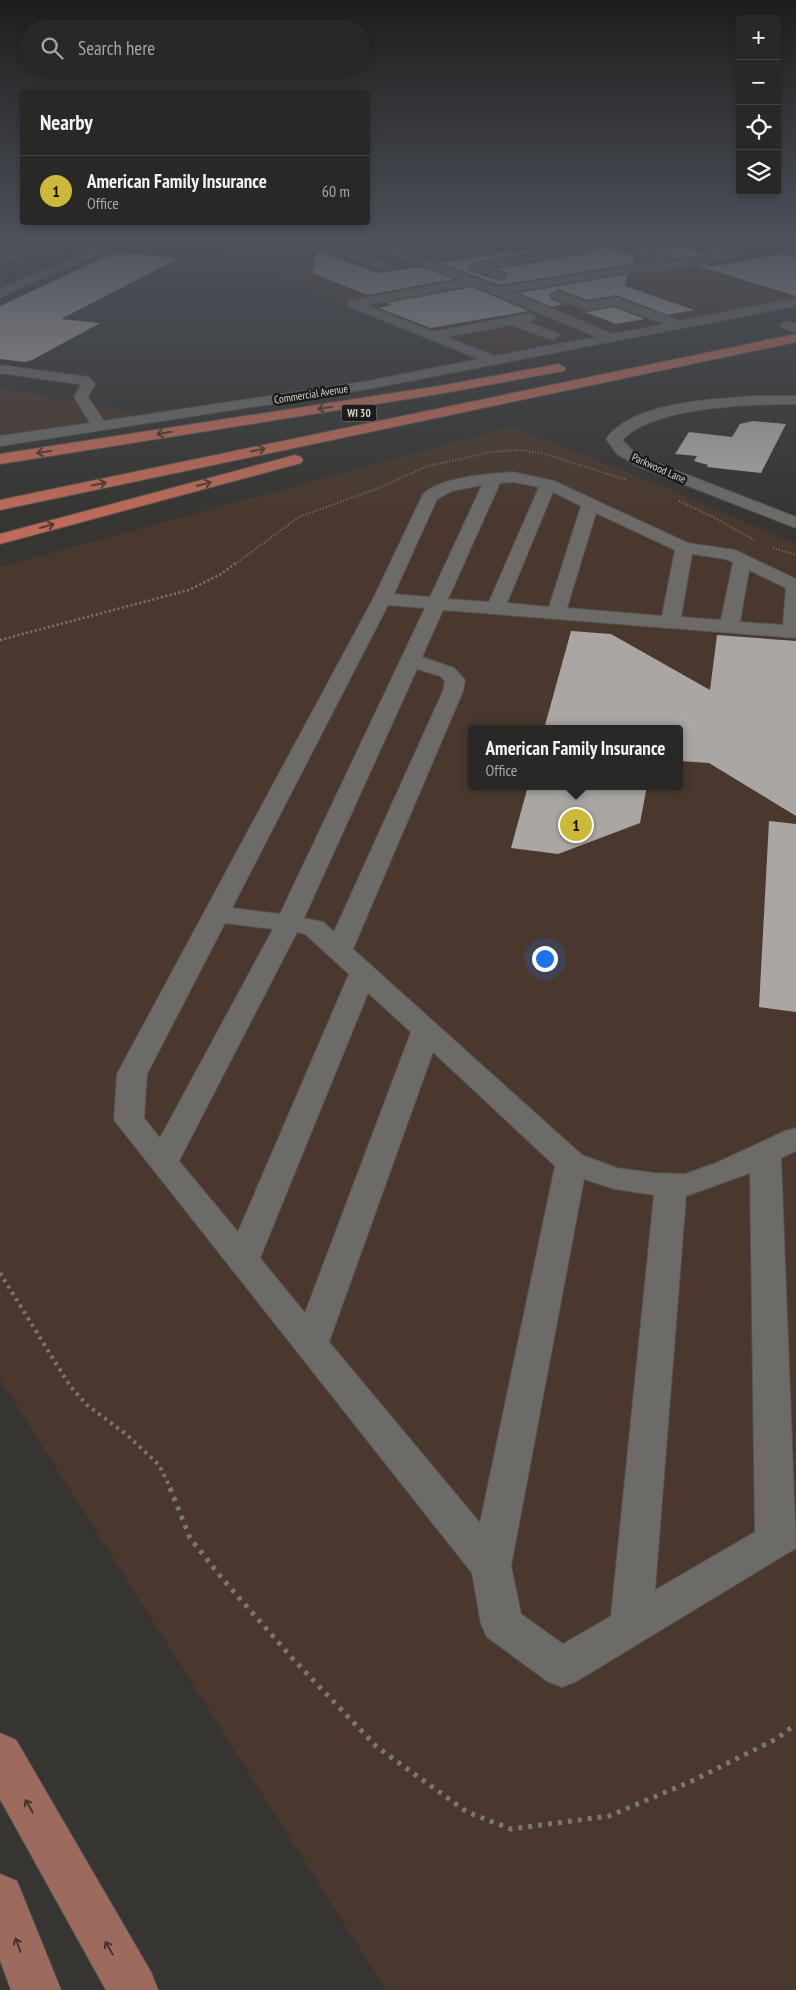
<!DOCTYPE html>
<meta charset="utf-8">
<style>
:root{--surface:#282826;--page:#343432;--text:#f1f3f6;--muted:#a5a6a7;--line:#444443;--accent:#ccb939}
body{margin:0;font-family:"PT Sans Narrow",sans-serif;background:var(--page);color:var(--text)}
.controls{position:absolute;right:15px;top:15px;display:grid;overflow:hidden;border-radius:5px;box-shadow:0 2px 8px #0003}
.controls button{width:45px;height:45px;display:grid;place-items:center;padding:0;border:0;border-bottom:1px solid var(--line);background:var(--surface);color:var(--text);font:25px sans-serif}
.you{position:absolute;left:544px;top:958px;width:18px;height:18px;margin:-12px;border:4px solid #fff;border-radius:50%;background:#1a73e8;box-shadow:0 0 0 8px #1a73e833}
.badge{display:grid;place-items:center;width:32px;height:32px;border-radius:50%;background:var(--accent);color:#111;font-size:16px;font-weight:700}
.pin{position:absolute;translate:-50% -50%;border:2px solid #fff;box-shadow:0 1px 5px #0006}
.popup{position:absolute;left:468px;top:725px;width:215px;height:65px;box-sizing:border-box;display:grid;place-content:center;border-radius:5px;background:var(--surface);filter:drop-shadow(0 1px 4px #0005);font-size:16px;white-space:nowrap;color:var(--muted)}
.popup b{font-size:19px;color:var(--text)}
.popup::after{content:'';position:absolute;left:50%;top:100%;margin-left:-10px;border:10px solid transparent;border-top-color:var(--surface)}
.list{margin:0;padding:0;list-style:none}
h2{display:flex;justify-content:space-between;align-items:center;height:65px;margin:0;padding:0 20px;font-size:21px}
h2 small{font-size:16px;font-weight:400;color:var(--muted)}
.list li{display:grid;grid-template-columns:32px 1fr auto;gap:15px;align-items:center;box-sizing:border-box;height:70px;padding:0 20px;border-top:1px solid var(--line)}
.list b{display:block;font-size:19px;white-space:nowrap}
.list p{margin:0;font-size:16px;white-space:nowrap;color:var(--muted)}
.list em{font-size:16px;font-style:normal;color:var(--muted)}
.icon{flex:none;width:28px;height:28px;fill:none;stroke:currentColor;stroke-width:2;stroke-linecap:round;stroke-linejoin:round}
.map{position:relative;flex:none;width:796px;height:1990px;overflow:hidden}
.search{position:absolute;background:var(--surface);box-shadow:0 2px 8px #0003;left:20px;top:20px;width:350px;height:55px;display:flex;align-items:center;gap:12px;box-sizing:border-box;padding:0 18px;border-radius:28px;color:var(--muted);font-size:19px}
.panel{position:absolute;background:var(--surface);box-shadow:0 2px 8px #0003;left:20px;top:90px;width:350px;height:135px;border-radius:5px}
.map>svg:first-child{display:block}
</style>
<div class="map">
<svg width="796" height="1990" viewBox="0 0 796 1990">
<rect width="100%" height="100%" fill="#363532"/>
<!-- commercial -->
<path fill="#4a382e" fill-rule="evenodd" d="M0,241H92L0,281Z
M195,241H705L758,257L796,250V302L484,363Z
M0,388L124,411L140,420L0,441Z
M511,427L665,487L796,544V1990H386L0,1379V567ZM472,729H680V786H472Z"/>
<!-- building -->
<path fill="#a9a6a4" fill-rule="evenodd" d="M581,241H598L600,245L635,256L632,264L499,285L441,263ZM588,243L594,245L595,249L592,252L496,269L505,272L508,276L500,281L470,271L467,267L475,262Z
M621,241H679L681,245L707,254L678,259Z
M317,251L378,273L420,267L454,279L368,295L312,273Z
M116,252L179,258L61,319L100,323L32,360L25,362L0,359V306Z
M783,254L796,258V296L698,266L708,264V267Z
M628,274L625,286L694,310L668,315L616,295L588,300L558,289L549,295L552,300L586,312L614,307L645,319L616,324L564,304L552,307L519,293Z
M472,287L529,311L431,328L379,308L392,305L387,303Z
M753,421L786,424L761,473L707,467L708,465L694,461L697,456L675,454L689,432L732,437L740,424Z
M571,631L611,634L710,690L717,635L796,641V816L709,763L680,761V729H544Z
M528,786H647L640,823L558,854L511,848Z
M769,821L796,824V1012L759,1007Z"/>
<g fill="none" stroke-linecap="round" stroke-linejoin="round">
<defs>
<path id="minor" d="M41,241L104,246L109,249L0,297V289L90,251L46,246L0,265V258Z
M324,241H349L348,243L337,245L389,265L391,267L385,270L381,269L320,246L319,244Z
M359,241H374L387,245L416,241H441L436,244L399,250L499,287L643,264L664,263L601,243L600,241H615L672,259L673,262L717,254L682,243L681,241H697L735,253L737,255L731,258L657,271L643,270L512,292L613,334L665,324L614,305L587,310L553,298L551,295L557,291L588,302L615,297L680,321L796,298V306L368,389L0,446V436L90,423L74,397L81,385L79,384L0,373V365L88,377L95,384L88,397L104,421L368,381L479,359L350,307L348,304L350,301L354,300L461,280L360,243ZM472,285L597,337L495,356L446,337L511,325L553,340L559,336L558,333L526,322L534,320L536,317L530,313L433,332L367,305Z
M588,245L592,246L593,248L592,250L489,268L504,274L506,276L504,278L500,279L471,269L469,267L475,264Z
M786,321L796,324V332L782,328L780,325Z
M755,396H796V404C751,404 654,406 622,440L632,450L649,460L796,517V528L637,466L617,454L606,439C632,402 714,399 755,396Z
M513,472L554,481L688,543L735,550L796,579V638L443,610L422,657L454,668L465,680L463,691L353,949L582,1155L617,1168L654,1173L685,1174L716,1163L785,1131L796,1128V1151L781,1158L796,1548L577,1681L562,1687L547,1681L487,1637L481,1624L472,1573L114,1120L117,1074L373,599L422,496C435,477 491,474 513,472ZM513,482L539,487L489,602L448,599L500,483ZM482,485L430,597L394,594L437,499L452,491ZM553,492L581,506L549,607L507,603ZM596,513L675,550L662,616L567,608ZM692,554L725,559L733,562L721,620L681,617ZM749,570L786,588L783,625L740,622ZM388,605L425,608L280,914L232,908ZM417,669L440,676L445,681L443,691L334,932L323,922L304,918ZM225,923L273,929L160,1138L144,1118L147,1074ZM297,932L305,934L349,974L238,1232L179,1161ZM368,993L411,1032L305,1313L260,1258ZM433,1052L555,1166L480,1523L329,1342ZM750,1173L755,1532L655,1590L686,1196ZM584,1179L614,1189L654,1195L611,1616L563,1644L521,1614L511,1566Z"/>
<path id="major" d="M0,1733L16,1740L151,1972L158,1990H106L0,1799Z
M0,1874L17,1881L61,1990H11L0,1960Z"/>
<path id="highway" d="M796,334V342L0,510V500Z
M559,364L566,368L564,371L439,394L0,464V454L439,386Z
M295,455L301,457L303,460L301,463L0,544V534Z"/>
</defs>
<!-- minor casing -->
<use href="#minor" stroke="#545351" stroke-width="2"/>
<!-- major casing -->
<use href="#major" stroke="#545351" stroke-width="2"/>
<!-- highway casing -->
<use href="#highway" stroke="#545351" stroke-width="2"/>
<!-- path-far3 -->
<path stroke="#777774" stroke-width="2" stroke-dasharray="1 2" stroke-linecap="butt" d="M679,501L719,520L754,540
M773,548L796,555
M235,564L299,517L381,487L428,466L491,452L520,450L542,453L627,480"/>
<!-- path-far2 -->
<path stroke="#777774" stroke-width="2.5" stroke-dasharray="2 2.5" stroke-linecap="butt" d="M0,640L189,590L221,574L236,563"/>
<!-- path-far1 -->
<path stroke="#777774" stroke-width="4" stroke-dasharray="3 4.5" stroke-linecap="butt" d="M0,1273L70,1386L87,1405L127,1435L159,1465L171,1489"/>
<!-- path -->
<path stroke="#777774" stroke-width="5" stroke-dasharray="4 6" stroke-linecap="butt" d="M170,1488L190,1538L221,1577L292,1658L377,1747L467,1812L511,1829L609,1816L692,1781L776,1739L796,1724"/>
<!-- minor -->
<use href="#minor" fill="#6c6b68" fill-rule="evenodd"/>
<!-- major -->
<use href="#major" fill="#9d6b5e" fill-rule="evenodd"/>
<!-- highway -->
<use href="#highway" fill="#be6b57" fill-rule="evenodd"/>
</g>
<!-- one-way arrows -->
<defs><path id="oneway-shaft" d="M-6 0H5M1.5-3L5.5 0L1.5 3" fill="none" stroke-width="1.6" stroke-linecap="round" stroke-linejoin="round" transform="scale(1.25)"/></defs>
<g stroke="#553830">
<use href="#oneway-shaft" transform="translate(325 408) rotate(171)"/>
<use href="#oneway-shaft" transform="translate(164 433) rotate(171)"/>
<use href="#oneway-shaft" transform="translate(258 450) rotate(-12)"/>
<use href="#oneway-shaft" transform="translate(44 452) rotate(171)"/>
<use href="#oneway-shaft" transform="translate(99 484) rotate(-12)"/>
<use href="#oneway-shaft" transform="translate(204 484) rotate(-15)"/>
<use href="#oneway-shaft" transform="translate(47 526) rotate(-15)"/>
</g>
<g stroke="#43342f">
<use href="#oneway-shaft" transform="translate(29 1806) rotate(-120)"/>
<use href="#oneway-shaft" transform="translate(18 1945) rotate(-111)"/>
<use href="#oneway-shaft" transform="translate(109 1948) rotate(-120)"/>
</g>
<!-- sky -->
<linearGradient id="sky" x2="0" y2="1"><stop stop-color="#1e1d1c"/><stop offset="0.46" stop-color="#4c515a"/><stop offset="1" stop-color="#4c515a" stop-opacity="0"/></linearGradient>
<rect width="796" height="519" fill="url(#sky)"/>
<g text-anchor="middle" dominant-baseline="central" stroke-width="5" stroke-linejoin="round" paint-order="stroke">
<!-- far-street labels -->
<g font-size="11" fill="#d3d3d1" stroke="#1d1c1b">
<text transform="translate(311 394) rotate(-9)">Commercial Avenue</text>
<text transform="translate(659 468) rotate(24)">Parkwood Lane</text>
</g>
<!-- shield labels -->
<rect fill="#1d1c1b" stroke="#9c9c9a" stroke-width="1" x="341.5" y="404.5" width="35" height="17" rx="4"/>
<g font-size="11" font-weight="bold" fill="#d3d3d1">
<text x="359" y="413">WI 30</text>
</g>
</g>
</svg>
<div class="controls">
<button>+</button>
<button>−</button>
<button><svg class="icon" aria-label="locate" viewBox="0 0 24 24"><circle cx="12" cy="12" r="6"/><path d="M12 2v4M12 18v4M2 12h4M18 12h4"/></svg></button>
<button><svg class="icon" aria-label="layers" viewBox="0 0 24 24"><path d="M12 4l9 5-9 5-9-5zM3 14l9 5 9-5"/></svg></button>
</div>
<div class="you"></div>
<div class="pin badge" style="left:576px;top:825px">1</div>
<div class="popup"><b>American Family Insurance</b>Office</div>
<div class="search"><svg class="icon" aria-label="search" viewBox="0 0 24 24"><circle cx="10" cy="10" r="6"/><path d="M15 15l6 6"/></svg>Search here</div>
<section class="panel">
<h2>Nearby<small></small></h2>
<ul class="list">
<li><span class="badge">1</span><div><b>American Family Insurance</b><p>Office</p></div><em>60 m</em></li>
</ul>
</section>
</div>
